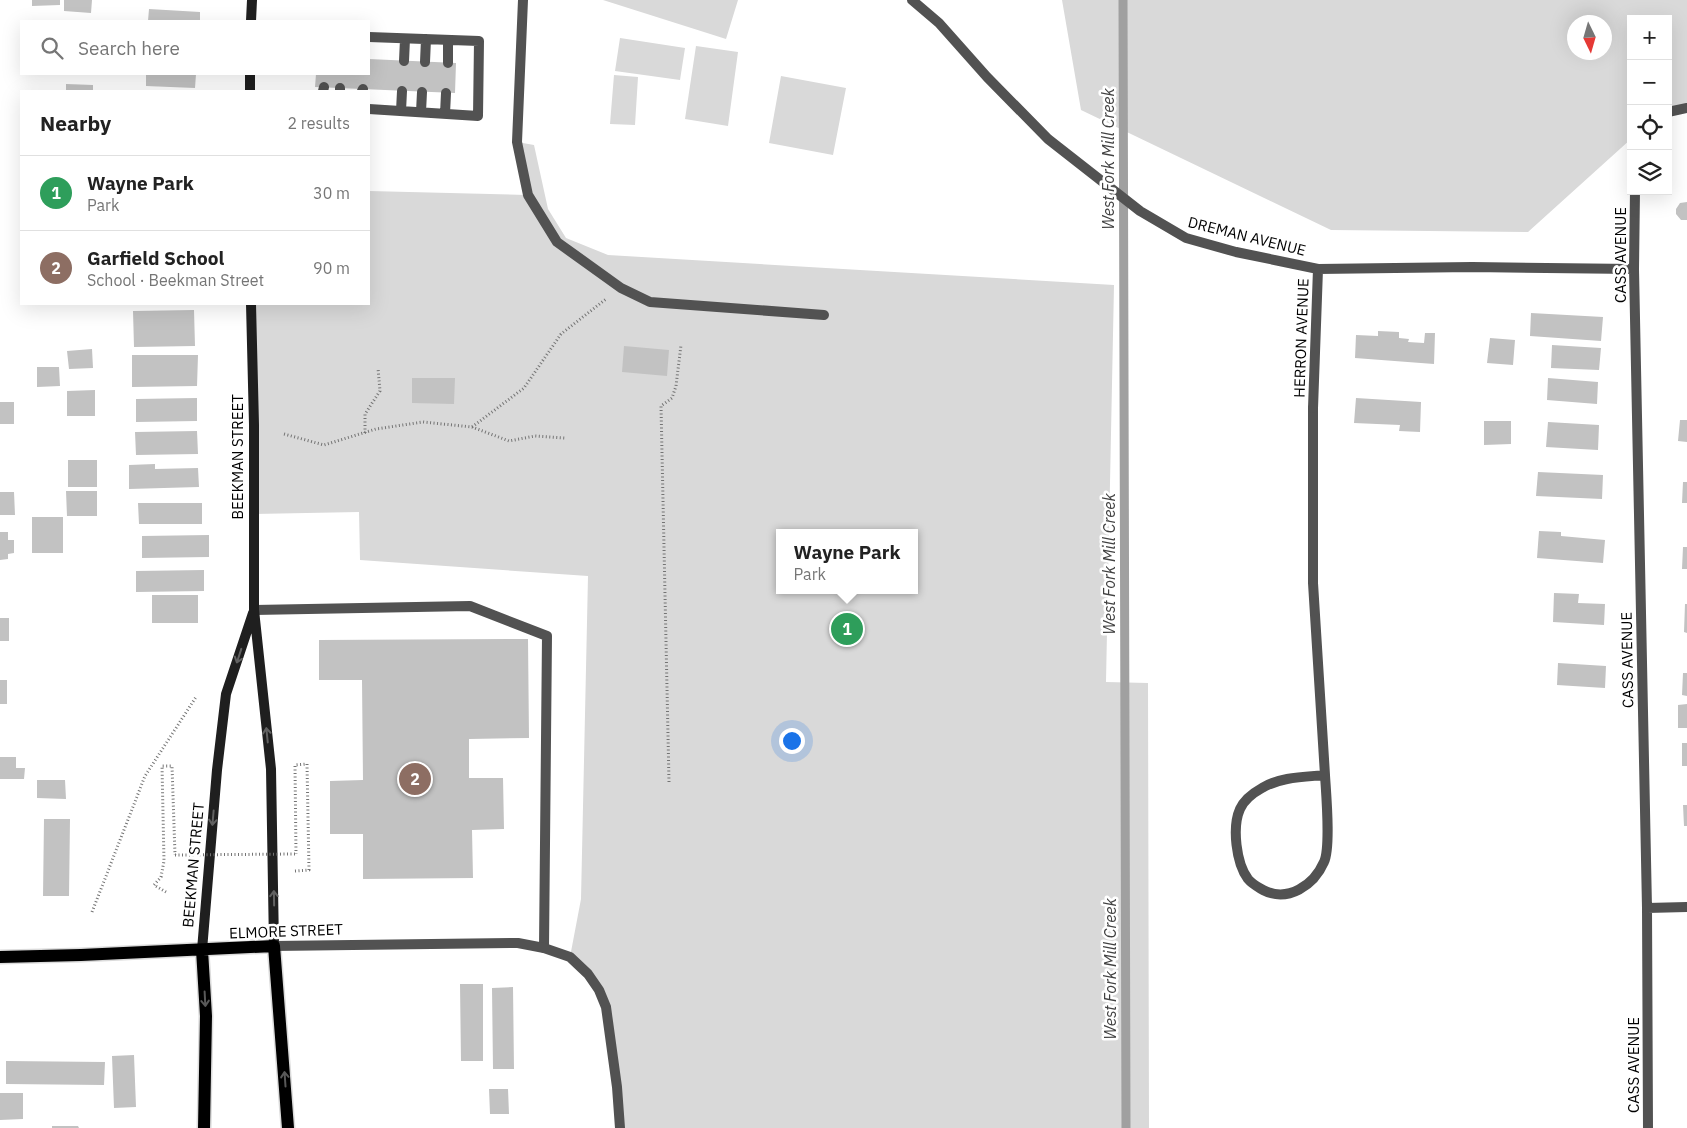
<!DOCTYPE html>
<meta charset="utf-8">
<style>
:root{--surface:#fff;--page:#f2f2f2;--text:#222;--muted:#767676;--line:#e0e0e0;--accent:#0b8043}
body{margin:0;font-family:"IBM Plex Sans",sans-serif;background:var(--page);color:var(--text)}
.controls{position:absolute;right:15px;top:15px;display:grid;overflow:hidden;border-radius:0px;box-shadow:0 5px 20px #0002}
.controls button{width:45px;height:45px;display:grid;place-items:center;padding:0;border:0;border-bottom:1px solid var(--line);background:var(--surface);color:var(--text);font:25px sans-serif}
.compass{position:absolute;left:1567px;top:15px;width:45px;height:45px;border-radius:50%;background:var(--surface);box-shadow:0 5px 20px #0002;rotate:175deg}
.you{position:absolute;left:791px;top:740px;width:18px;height:18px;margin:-12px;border:4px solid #fff;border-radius:50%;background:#1a73e8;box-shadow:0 0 0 8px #1a73e833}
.badge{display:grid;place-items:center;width:32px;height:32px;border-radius:50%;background:var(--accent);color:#fff;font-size:16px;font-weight:700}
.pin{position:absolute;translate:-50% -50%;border:2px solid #fff;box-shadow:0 1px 5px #0006}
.popup{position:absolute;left:776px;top:529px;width:142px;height:65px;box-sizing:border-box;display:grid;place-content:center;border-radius:0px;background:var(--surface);filter:drop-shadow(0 1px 4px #0005);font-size:16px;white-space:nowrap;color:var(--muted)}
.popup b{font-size:19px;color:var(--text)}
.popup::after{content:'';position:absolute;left:50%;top:100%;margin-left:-10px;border:10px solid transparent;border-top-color:var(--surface)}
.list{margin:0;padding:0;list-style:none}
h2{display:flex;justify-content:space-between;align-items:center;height:65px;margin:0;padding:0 20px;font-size:21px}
h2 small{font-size:16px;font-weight:400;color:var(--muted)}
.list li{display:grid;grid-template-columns:32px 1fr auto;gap:15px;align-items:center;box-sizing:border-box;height:75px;padding:0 20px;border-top:1px solid var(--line)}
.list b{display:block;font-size:19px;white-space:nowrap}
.list p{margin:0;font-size:16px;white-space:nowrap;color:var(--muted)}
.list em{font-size:16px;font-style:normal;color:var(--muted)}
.icon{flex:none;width:28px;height:28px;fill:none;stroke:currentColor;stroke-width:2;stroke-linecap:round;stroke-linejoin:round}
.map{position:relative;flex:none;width:1687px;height:1128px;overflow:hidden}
.search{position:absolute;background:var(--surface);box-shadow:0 5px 20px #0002;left:20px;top:20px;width:350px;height:55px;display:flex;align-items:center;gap:12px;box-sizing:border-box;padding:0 18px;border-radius:0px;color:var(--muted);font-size:19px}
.panel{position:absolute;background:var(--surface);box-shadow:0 5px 20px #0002;left:20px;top:90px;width:350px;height:215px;border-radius:0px}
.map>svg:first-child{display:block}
</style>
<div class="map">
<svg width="1687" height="1128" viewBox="0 0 1687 1128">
<rect width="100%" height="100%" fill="#fff"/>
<!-- green -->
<path fill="#d9d9d9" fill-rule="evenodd" d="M603,0H738L726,39Z
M1062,0H1687V108L1668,112V19H1631V139L1528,232L1331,230L1081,110ZM1574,22H1604V52H1574Z
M620,38L685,48L680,80L615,71Z
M696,46L738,52L728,126L685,119Z
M614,75L638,77L635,125L610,124Z
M781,76L846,88L833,155L769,143Z
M517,142L534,145L548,209L566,238L608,255L1114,285L1106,682L1148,683L1149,1128H620L606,1007L570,957L581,899L588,576L360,560L359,512L254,514L251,304H369V191L527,195ZM780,533H914V590H780Z"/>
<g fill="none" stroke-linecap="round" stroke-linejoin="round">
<!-- stream -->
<path stroke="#a0a0a0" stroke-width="9" d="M1123,0L1126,1128"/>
</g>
<!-- building -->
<path fill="#c2c2c2" d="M32,0H60V5L32,6Z
M64,0H92L91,13L64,11Z
M149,9L200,12V21H148Z
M369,59L456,63L455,93L315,87L316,74H369Z
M146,74H196L195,88L146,86Z
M66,84L93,85V91H66Z
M1687,202V220H1681L1676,214V209L1680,203Z
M194,310L195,346L134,347L133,311Z
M1531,313L1603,317L1601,341L1530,336Z
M1378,331L1399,332V338L1409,339L1408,342L1424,343L1425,333H1435L1434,364L1355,358L1356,335L1378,336Z
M1490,338L1515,340L1513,365L1487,363Z
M1552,345L1601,348L1599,370L1551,368Z
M624,346L669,350L667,376L622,372Z
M92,349L93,368L69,369L67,351Z
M132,355H198L197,386L132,387Z
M37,367H59L60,386L37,387Z
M412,378H455L454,404L412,403Z
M1548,378L1598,382L1597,404L1547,400Z
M95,390V416H67V391Z
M197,398V421L136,422V399Z
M1356,398L1421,402L1420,432L1399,431L1400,425L1354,423Z
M0,402H14V424H0Z
M1680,420H1687V442L1678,441Z
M1484,421H1511V444L1484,445Z
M1548,422L1599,425L1598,450L1546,447Z
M197,431L198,454L136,455L135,432Z
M68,460H97V487H68Z
M155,464V469L198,468L199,487L129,489V465Z
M1538,472L1603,475L1602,499L1536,496Z
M1683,482H1687V503H1682Z
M66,491H97V516H67Z
M0,492H14L15,515H0Z
M138,503H202V524H139Z
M32,517H63V553H32Z
M1539,531L1561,532V536L1605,540L1603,563L1537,558Z
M0,532H8V540H14V553L8,554V559L0,560Z
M209,535V557L142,558V536Z
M1683,547H1687V569H1682Z
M204,570V591L136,592V571Z
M1554,593L1579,594L1578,603L1605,604L1604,625L1553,622Z
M152,595H198V623H152Z
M1685,604H1687V633L1684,632Z
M0,618H9V641H0Z
M528,639L529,738L469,739V778H503L504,829L472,830L473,878L363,879V834H330V781L363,780L362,680H319V640Z
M1558,663L1606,666L1605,688L1557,685Z
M1683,673H1687V696L1682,695Z
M0,680H7V704H0Z
M1687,704V728H1678V705Z
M1682,743H1687V766H1682Z
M0,757H16V768H25L24,779H0Z
M37,780H65L66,799L37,798Z
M1683,805H1687V826H1684Z
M44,819H70L69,896H43Z
M460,984H483V1061H461Z
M513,987L514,1069H493L492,988Z
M134,1055L136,1107L114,1108L112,1056Z
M6,1061L105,1062L104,1085L6,1084Z
M489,1089H508L509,1114H490Z
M0,1093H23V1119L0,1120Z
M52,1126H78L79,1128H52Z"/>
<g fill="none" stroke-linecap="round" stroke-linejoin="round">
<defs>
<path id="primary" d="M202,950L206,1016L204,1128
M0,957L81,955L274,946L288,1128"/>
</defs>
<!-- primary casing -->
<use href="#primary" stroke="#dbdbdb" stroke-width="15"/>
<!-- path -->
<path stroke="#747474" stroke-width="3" stroke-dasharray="1 2.5" stroke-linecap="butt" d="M472,427L524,388L561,334L606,299
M365,433V414L380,391L378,368
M284,434L324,445L376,429L423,422L472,427L509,441L535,436L565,438
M669,782L661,406L672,398L676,386L681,345
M295,871L309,870L307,764L295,765L296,854
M166,892L154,885L161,877L164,861L162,766H172L175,855
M92,912L145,776L196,697"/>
<!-- lane -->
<path stroke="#525252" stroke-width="10" d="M523,0L517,142L528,195L557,242L621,288L650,302L824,315
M369,37L479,41L478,116L369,109
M404,61L405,39
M425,62L426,39
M448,63V40
M323,91L324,87
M340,91V88
M362,91L363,89
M401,111L402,91
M421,112L422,92
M445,114L446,93
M1313,408V583L1325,775C1326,793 1331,847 1324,862C1314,885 1288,903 1263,890C1258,887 1252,884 1248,879C1236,863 1232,827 1240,809C1244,800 1253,793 1262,788C1280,777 1304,777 1325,775
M254,610L470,606L547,636L544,948"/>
<!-- street -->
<path stroke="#525252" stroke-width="10" d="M912,0L939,23L987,77L1048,139L1140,211L1186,238L1236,252L1318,269L1472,267L1634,269
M1668,112L1687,108
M1635,191L1634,269L1647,908L1648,1128
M1313,408L1318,269
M1647,908L1687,907
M274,946L518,943L544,948L570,957L588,974L599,990L606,1007L617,1087L620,1128"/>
<!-- secondary -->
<path stroke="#1f1f1f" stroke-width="10" d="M251,21L252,0
M250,91V74
M251,304L254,425V610L271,769L274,946
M202,950L217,770L226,694L253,613"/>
<!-- primary -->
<use href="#primary" stroke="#000" stroke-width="12"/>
<!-- path-bridge -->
<path stroke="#747474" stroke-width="3" stroke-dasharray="1 2.5" stroke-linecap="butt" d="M175,855L296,854"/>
</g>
<!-- one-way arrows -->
<defs><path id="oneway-shaft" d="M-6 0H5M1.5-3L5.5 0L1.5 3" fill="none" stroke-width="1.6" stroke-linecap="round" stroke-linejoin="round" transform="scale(1.25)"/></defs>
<g stroke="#626262">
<use href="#oneway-shaft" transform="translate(239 656) rotate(108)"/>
<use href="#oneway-shaft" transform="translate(267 735) rotate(-96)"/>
<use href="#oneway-shaft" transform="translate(213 818) rotate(95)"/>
<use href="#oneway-shaft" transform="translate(274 898) rotate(-91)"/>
</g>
<g stroke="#595959">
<use href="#oneway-shaft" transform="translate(205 999) rotate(87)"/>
<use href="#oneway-shaft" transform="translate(285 1079) rotate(-94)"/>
</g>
<g text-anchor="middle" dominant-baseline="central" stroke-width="5" stroke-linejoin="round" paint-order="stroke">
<!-- street labels -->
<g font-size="15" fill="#000" stroke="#fff">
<text transform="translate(1247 236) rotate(14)">DREMAN AVENUE</text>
<text transform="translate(1620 255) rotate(-90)">CASS AVENUE</text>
<text transform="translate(1301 338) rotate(-88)">HERRON AVENUE</text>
<text transform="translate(237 457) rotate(-90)">BEEKMAN STREET</text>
<text transform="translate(1627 660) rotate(-91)">CASS AVENUE</text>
<text transform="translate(193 865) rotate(-85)">BEEKMAN STREET</text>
<text transform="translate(286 931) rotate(-2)">ELMORE STREET</text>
<text transform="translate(1633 1065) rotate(-90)">CASS AVENUE</text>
</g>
<!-- water labels -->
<g font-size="16" font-style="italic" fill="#414141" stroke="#fff">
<text transform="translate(1108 159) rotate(-90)">West Fork Mill Creek</text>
<text transform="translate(1109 564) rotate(-90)">West Fork Mill Creek</text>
<text transform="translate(1110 969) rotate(-90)">West Fork Mill Creek</text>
</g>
</g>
</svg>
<div class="controls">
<button>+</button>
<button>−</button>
<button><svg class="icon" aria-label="locate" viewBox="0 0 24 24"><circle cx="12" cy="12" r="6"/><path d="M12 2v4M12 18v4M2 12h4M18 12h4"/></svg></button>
<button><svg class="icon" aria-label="layers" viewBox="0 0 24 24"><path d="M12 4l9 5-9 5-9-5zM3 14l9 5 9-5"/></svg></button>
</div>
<svg class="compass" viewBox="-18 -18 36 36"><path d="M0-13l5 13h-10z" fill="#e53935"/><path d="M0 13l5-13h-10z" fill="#767676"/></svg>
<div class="you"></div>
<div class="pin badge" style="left:847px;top:629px;background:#2e9e5b">1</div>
<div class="popup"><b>Wayne Park</b>Park</div>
<div class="pin badge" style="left:415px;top:779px;background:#8d6e63">2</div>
<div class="search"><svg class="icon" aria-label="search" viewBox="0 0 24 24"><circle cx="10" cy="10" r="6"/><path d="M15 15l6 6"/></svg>Search here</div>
<section class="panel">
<h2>Nearby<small>2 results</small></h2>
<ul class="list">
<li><span class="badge" style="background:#2e9e5b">1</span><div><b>Wayne Park</b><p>Park</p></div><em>30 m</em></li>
<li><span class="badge" style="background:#8d6e63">2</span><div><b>Garfield School</b><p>School · Beekman Street</p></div><em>90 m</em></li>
</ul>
</section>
</div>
